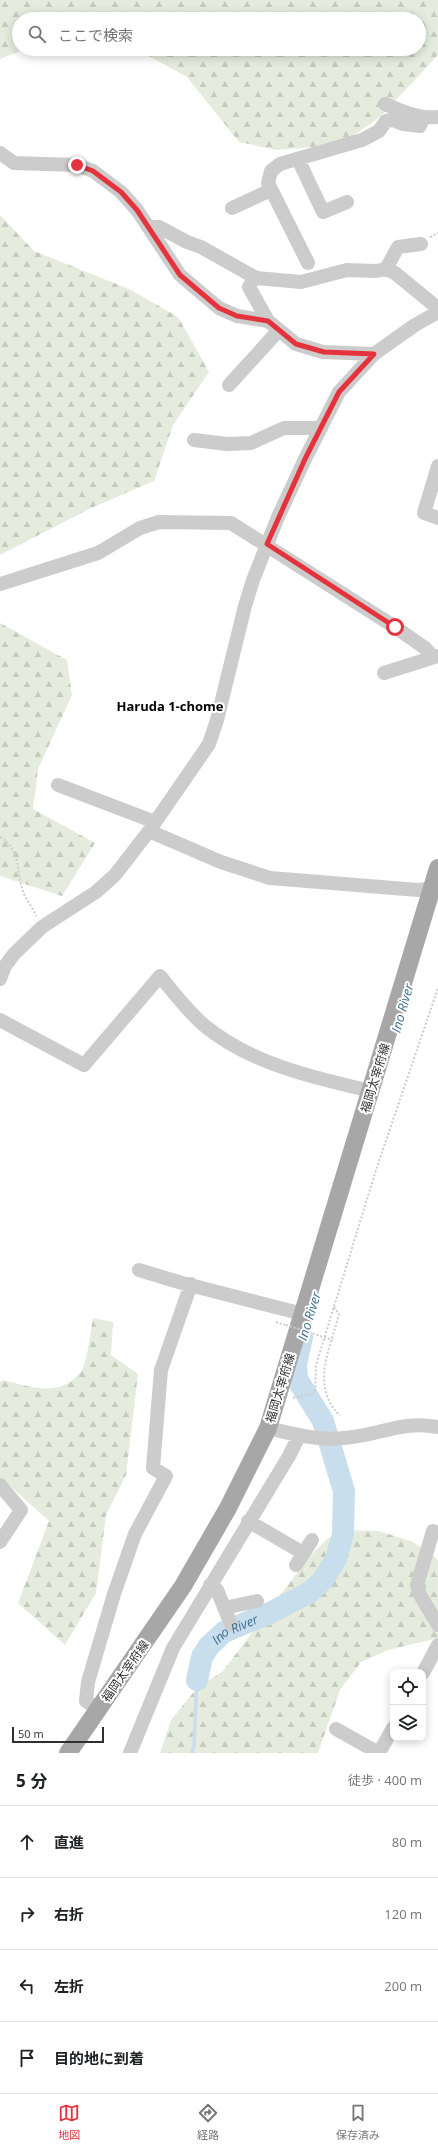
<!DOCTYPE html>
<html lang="ja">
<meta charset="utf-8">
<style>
:root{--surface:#fff;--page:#f6f6f6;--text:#202124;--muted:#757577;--line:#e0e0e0;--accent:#e4333c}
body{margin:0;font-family:"Open Sans","Noto Sans JP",sans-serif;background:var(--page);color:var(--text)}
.controls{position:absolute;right:12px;bottom:12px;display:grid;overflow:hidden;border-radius:8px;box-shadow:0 2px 10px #0003}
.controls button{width:36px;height:36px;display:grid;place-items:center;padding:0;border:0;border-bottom:1px solid var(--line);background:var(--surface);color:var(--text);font:20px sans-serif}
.scale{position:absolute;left:12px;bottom:10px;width:92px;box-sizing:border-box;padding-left:4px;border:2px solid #2f2f2f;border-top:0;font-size:11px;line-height:14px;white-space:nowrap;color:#2f2f2f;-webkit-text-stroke:3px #fff;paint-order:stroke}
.stop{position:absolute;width:12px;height:12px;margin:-9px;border:3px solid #e4333c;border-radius:50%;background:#fff}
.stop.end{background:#e4333c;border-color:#fff;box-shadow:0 1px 4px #0008}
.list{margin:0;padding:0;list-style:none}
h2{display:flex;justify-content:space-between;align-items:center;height:52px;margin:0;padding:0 16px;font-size:17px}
h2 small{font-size:13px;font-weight:400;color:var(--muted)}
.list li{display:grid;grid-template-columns:26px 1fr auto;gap:12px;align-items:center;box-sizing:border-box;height:72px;padding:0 16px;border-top:1px solid var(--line)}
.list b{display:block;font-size:15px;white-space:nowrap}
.list em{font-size:13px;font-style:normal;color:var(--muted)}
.icon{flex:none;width:22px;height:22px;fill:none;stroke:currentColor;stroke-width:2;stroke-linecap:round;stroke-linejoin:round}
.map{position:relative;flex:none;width:438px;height:1753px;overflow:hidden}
.search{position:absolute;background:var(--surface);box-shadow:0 2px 10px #0003;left:12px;right:12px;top:12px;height:44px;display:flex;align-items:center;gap:10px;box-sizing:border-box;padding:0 14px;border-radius:22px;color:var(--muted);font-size:15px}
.sheet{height:340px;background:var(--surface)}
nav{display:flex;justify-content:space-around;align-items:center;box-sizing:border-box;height:56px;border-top:1px solid var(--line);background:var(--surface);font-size:11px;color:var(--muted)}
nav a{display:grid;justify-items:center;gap:2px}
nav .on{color:var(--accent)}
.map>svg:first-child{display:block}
</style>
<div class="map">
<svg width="438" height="1753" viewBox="0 0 438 1753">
<defs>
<pattern id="forest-firs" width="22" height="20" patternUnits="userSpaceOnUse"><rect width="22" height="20" fill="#e5ecdd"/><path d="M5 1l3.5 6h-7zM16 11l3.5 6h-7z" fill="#c5cbbe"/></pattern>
</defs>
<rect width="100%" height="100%" fill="#fff"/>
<!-- forest -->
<path fill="url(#forest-firs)" d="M0,0H438V55L380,117L350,138L313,147L277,150L239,142L187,77L136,49H419V19H19V49H25L0,59Z
M0,215L34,251L129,289L178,317L209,372L173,425L154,481L89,509L0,555Z
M0,623L67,660L72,695L38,769L33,809L95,843L62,896L0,876Z
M93,1318L113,1322L111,1355L138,1374L126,1475L106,1515L96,1593L65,1645L18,1603L49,1521L0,1477V1382L3,1380C31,1387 62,1399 82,1370C87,1363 91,1328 93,1318Z
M346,1530L379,1531L413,1542L438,1560V1638L388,1650L361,1662L340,1690L318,1753H160L171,1720L196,1689L223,1671L309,1557L327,1539Z"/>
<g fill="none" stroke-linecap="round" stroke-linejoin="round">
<!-- stream -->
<path stroke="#c9deec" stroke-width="3.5" d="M192,1753L194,1745L197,1680"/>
<!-- river -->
<path stroke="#c9deec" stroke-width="22" id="s1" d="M197,1680L202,1657L209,1646L224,1632L272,1612L310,1592L323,1580L336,1559L343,1534L344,1491L323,1421L297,1379L296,1364L302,1337"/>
<!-- path -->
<path stroke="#ccc" stroke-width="2" stroke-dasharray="2 2" stroke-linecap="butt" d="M430,237L438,233
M0,837C22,849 16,875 24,894C27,901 33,908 36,916
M334,1307L339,1314C330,1350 310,1385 340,1416
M276,1322L285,1325
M293,1398L315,1393L316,1365L376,1170L438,988"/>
<!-- minor -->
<path stroke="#ccc" stroke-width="14" d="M385,104C403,112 419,119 438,117
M0,153L14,163L77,165L93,171L121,192L137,210L180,275L219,308L237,316L268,321L296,344L323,352L374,354
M298,159L323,212L347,202
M232,208L271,190
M148,227H159L187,242L201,247L256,278L301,282L347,270L376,271L386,269L398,247L421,244
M308,263L268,183L271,171L280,164L362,140L379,131L386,121L393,120L403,124L420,126L424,117
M386,269L395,273L434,305L436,312
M255,277L249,287L268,321
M229,385L279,330
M194,440L227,444L251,443L284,428H321
M438,466L424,513L438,518
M0,584L98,553L140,528L159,522L231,523L395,627L425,648L433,657
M384,673L438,656
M58,785L155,822
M149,831L221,862L270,878L418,890L438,888
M0,979L5,966L14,954L42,927L96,892L115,875L149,831L209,744L217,720L245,606L253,580L278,517L305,459L339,392L374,354L415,325L438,312
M0,1020L84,1065L160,976C174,993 188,1012 205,1026C251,1064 315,1078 371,1091
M139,1270L182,1283L303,1314
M268,1428C293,1434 318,1441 344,1438C378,1436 401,1420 438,1427
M0,1485L21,1510L0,1542
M248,1521L303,1553
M438,1533L433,1531L417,1585L420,1595L438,1625
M296,1565L312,1540
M210,1585L217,1590L231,1624
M224,1608L257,1601
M423,1673L438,1645
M99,1709L86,1701L88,1682L114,1594L135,1534L166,1476L153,1468L161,1370L191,1284
M336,1729L379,1753
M130,1753L173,1648L289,1456L299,1436
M379,1753L393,1728"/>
<!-- major -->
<path stroke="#a7a7a7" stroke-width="18" d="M68,1753L183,1586L228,1508L268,1428L438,868"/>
<!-- path-bridge -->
<path stroke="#ccc" stroke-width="2" stroke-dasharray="2 2" stroke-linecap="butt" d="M286,1325L333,1340"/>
</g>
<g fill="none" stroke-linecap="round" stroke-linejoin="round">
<!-- route -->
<path stroke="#e4333c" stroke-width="5" d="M77,165L93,171L121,192L137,210L180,275L219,308L237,316L268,321L296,344L324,352L374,354L339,392L305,459L267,544L395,627"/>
</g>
<g text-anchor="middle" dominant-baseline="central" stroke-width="4" stroke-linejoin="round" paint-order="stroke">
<!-- street labels -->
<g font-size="12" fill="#2f2f2f" stroke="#fff">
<text transform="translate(375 1078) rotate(-73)">福岡太宰府線</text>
<text transform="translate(280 1388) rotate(-73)">福岡太宰府線</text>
<text transform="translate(125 1671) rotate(-55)">福岡太宰府線</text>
</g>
<!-- neighbourhood labels -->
<g font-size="13" font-weight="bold" fill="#000" stroke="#fff">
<text x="170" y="706">Haruda 1-chome</text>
</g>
<!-- water labels -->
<g font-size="13" font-style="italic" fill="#3d6f91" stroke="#fff">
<text transform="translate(402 1008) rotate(-74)">Ino River</text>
<text transform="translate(309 1316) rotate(-73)">Ino River</text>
<text stroke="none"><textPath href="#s1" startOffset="68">Ino River</textPath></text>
</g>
</g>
</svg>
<div class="controls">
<button><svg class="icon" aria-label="locate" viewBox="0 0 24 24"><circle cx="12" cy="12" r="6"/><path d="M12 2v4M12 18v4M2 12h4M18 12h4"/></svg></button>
<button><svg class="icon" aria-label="layers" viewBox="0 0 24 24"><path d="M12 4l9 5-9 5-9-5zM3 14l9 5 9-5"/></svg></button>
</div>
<div class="scale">50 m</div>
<div class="stop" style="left:395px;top:627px"></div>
<div class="stop end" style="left:77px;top:165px"></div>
<div class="search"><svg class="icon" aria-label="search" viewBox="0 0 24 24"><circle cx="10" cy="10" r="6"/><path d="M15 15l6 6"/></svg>ここで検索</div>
</div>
<section class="sheet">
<h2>5 分<small>徒歩 · 400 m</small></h2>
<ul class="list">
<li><svg class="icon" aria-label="ahead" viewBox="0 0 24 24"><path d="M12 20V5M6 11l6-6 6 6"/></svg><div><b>直進</b></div><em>80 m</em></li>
<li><svg class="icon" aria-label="right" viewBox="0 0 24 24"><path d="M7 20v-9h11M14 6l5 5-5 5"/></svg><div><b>右折</b></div><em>120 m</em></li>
<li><svg class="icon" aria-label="left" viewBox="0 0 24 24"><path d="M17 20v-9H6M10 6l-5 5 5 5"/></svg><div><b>左折</b></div><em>200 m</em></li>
<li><svg class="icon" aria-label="arrive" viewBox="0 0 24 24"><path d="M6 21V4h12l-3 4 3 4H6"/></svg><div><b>目的地に到着</b></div></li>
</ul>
</section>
<nav>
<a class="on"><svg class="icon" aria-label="map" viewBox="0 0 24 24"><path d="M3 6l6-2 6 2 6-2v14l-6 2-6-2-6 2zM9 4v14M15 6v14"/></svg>地図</a>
<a><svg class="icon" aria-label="directions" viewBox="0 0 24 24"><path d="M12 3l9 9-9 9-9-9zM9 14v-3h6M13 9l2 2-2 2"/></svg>経路</a>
<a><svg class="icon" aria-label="saved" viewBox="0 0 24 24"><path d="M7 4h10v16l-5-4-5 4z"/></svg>保存済み</a>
</nav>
